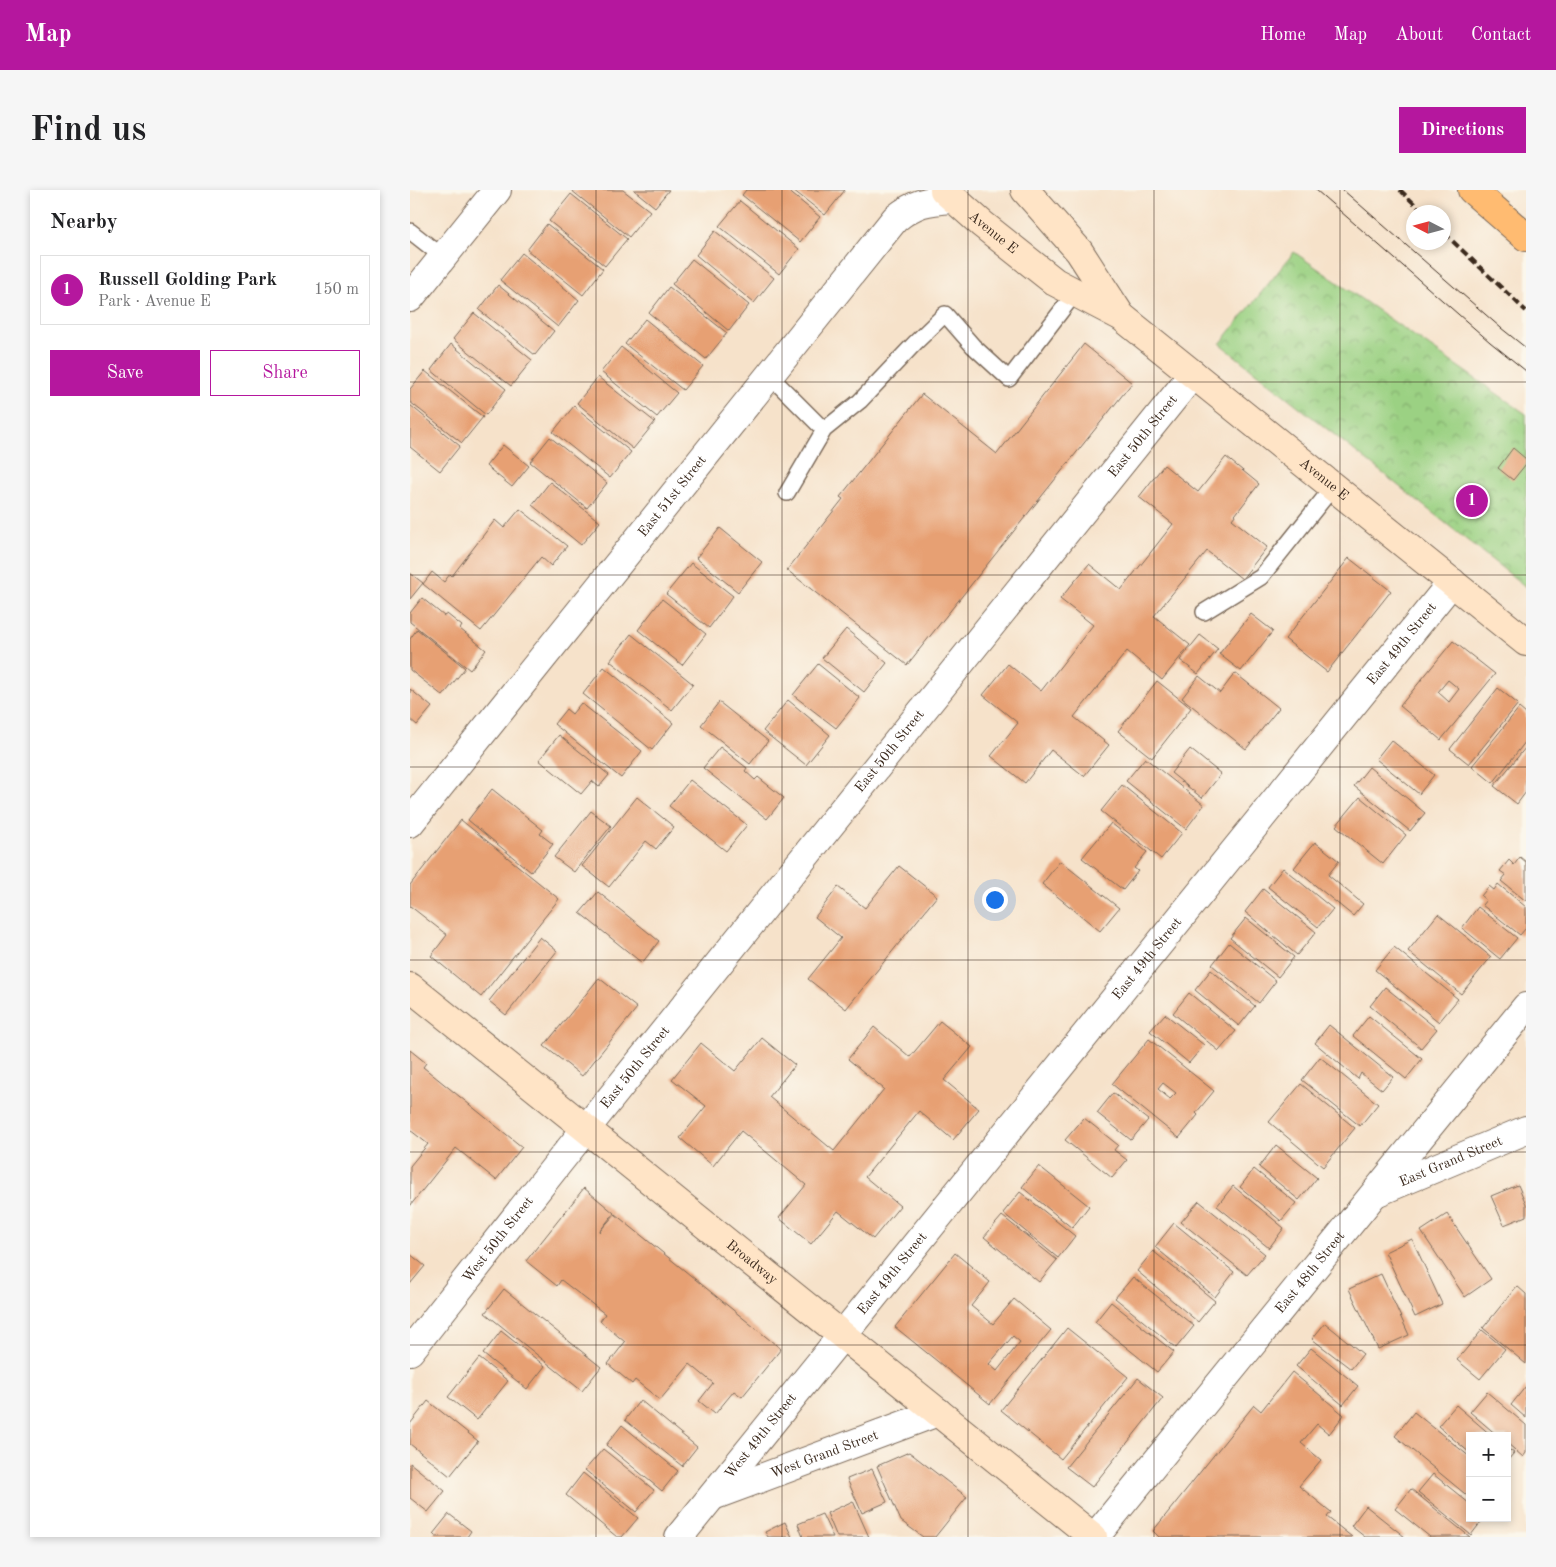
<!DOCTYPE html>
<meta charset="utf-8">
<style>
:root{--surface:#fff;--page:#f6f6f6;--text:#202124;--muted:#757577;--line:#e0e0e0;--accent:#b5179e}
body{margin:0;font-family:"Old Standard TT",serif;background:var(--page);color:var(--text)}
.controls{position:absolute;right:15px;bottom:15px;display:grid;overflow:hidden;border-radius:0px;box-shadow:0 2px 8px #0003}
.controls button{width:45px;height:45px;display:grid;place-items:center;padding:0;border:0;border-bottom:1px solid var(--line);background:var(--surface);color:var(--text);font:25px sans-serif}
.compass{position:absolute;left:996px;top:15px;width:45px;height:45px;border-radius:50%;background:var(--surface);box-shadow:0 2px 8px #0003;rotate:276deg}
.you{position:absolute;left:584px;top:709px;width:18px;height:18px;margin:-12px;border:4px solid #fff;border-radius:50%;background:#1a73e8;box-shadow:0 0 0 8px #1a73e833}
.badge{display:grid;place-items:center;width:32px;height:32px;border-radius:50%;background:var(--accent);color:#fff;font-size:16px;font-weight:700}
.pin{position:absolute;translate:-50% -50%;border:2px solid #fff;box-shadow:0 1px 5px #0006}
.list{margin:0;padding:0;list-style:none}
h2{display:flex;justify-content:space-between;align-items:center;height:65px;margin:0;padding:0 20px;font-size:21px}
h2 small{font-size:16px;font-weight:400;color:var(--muted)}
.list li{display:grid;grid-template-columns:32px 1fr auto;gap:15px;align-items:center;box-sizing:border-box;height:70px;margin:0 10px 10px;padding:0 10px;border:1px solid var(--line);border-radius:0px}
.list b{display:block;font-size:19px;white-space:nowrap}
.list p{margin:0;font-size:16px;white-space:nowrap;color:var(--muted)}
.list em{font-size:16px;font-style:normal;color:var(--muted)}
.actions{display:flex;gap:10px;padding:15px 20px}
.actions a{flex:1;padding:11px 0;border:1px solid var(--accent);border-radius:0px;text-align:center;font-size:18px;color:var(--accent)}
.actions .main{background:var(--accent);color:#fff}
.map{position:relative;flex:none;width:1116px;height:1347px;overflow:hidden;border-radius:0px}
header{display:flex;align-items:center;gap:30px;box-sizing:border-box;height:70px;padding:0 25px;background:var(--accent);color:#fff}
header strong{font-size:24px}
nav{display:flex;gap:28px;margin-inline-start:auto;font-size:18px}
.intro{display:flex;align-items:center;justify-content:space-between;box-sizing:border-box;height:120px;padding:0 30px}
h1{margin:0;font-size:35px}
.button{padding:12px 22px;border-radius:0px;background:var(--accent);color:#fff;font-size:18px;font-weight:700}
main{display:flex;gap:30px;padding:0 30px}
aside{flex:1;background:var(--surface);border-radius:0px;box-shadow:0 2px 8px #0003}
.map>svg:first-child{display:block}
</style>
<header>
<strong>Map</strong>
<nav><a>Home</a><a>Map</a><a>About</a><a>Contact</a></nav>
</header>
<div class="intro"><h1>Find us</h1><a class="button">Directions</a></div>
<main>
<aside>
<h2>Nearby<small></small></h2>
<ul class="list">
<li><span class="badge">1</span><div><b>Russell Golding Park</b><p>Park · Avenue E</p></div><em>150 m</em></li>
</ul>
<div class="actions"><a class="main">Save</a><a>Share</a></div>
</aside>
<div class="map">
<svg width="1116" height="1347" viewBox="0 0 1116 1347">
<defs>
<pattern id="park-crowns" width="20" height="18" patternUnits="userSpaceOnUse" patternTransform="scale(1.25)"><rect width="20" height="18" fill="#9bd183"/><path d="M2 6a3 3 0 1 1 6 0M12 15a3 3 0 1 1 6 0" fill="none" stroke="#80aa6b"/></pattern>
</defs>
<rect width="100%" height="100%" fill="#fbf7ec"/>
<filter id="ink" filterUnits="userSpaceOnUse"><feTurbulence type="fractalNoise" baseFrequency=".02" numOctaves="2"/><feDisplacementMap in="SourceGraphic" scale="10" xChannelSelector="R" yChannelSelector="G"/><feConvolveMatrix kernelMatrix="1 2 1 2 8 2 1 2 1" color-interpolation-filters="sRGB"/></filter>
<filter id="wash" filterUnits="userSpaceOnUse"><feTurbulence type="fractalNoise" baseFrequency=".0096" numOctaves="4" result="noise"/><feDisplacementMap in="SourceGraphic" scale="20" xChannelSelector="R" yChannelSelector="G"/><feGaussianBlur stdDeviation="1.12" result="paint"/><feColorMatrix in="noise" values="0 0 0 0 0 0 0 0 0 0 0 0 0 0 0 0 0 1.4 0 .05"/><feComposite in="paint" operator="in"/></filter>
<g filter="url(#wash)">
<rect width="100%" height="100%" fill="#f6e2ca"/>
<!-- park -->
<path fill="url(#park-crowns)" stroke="#6b7e50" d="M884,62L1116,224V397L810,154Z"/>
<g id="blocks">
<!-- building -->
<path fill="#e7a073" fill-rule="evenodd" d="M161,0H213L240,21L219,47Z
M224,0H259L245,17Z
M336,0H377L410,27L390,52L332,5Z
M383,0H435L415,25Z
M161,4L217,49L195,76L139,31Z
M330,11L389,59L369,84L309,36Z
M137,34L193,79L173,105L117,60Z
M305,41L364,88L344,113L286,65Z
M112,63L169,110L148,137L90,90Z
M282,69L339,115L319,141L262,94Z
M88,95L144,141L125,165L69,120Z
M259,97L317,143L296,169L239,123Z
M64,123L122,170L101,196L43,149Z
M235,129L293,176L273,200L215,154Z
M41,154L96,199L76,225L21,180Z
M674,154L722,193L497,475L377,380L433,309L430,307L512,204L587,264Z
M211,157L267,203L247,227L191,182Z
M15,181L73,227L52,253L0,212V199Z
M188,187L245,232L223,259L167,213Z
M0,215L50,256L30,281L0,257Z
M164,216L221,262L200,288L143,242Z
M140,247L197,293L177,318L120,272Z
M93,255L119,276L102,297L76,276Z
M1103,258L1116,269V274L1103,290L1088,278Z
M816,267L849,294L822,329L857,357L832,389L797,361L744,426L780,455L752,490L717,461L664,527L699,555L674,586L641,560L615,593L581,566L608,533L573,505L598,474L631,501L683,435L650,409L679,374L711,400L763,334L729,307L754,275L788,302Z
M140,292L190,332L171,355L122,315Z
M110,319L157,356L141,376L131,367L71,441L13,394L22,382L34,392L40,384L42,386L85,330L94,338Z
M310,338L352,372L328,402L286,368Z
M939,368L981,401L917,482L875,449Z
M281,373L323,406L299,438L256,404Z
M0,383L13,393L0,409Z
M12,408L34,426L37,424L52,436L50,439L76,460L60,480L0,432V423Z
M252,409L296,444L272,475L228,440Z
M841,424L863,441L831,481L809,464Z
M7,439L55,478L33,506L0,480V449Z
M436,439L477,473L454,502L412,468Z
M221,444L283,494L262,520L200,471Z
M790,445L808,459L788,484L770,470Z
M1043,451L1085,484L1031,550L990,516ZM1038,490L1049,499L1039,512L1028,502Z
M408,474L450,508L426,538L383,505Z
M194,477L263,533L242,560L173,504Z
M825,483L869,518L836,559L772,508L789,486L810,503Z
M747,491L781,518L742,568L708,541Z
M1088,498L1108,514L1059,574L1040,559Z
M0,499L22,517L7,535L0,529Z
M378,510L420,545L396,575L353,541Z
M309,512L358,551L340,574L291,535Z
M171,513L232,561L211,588L144,534L156,519L162,524Z
M1109,518L1116,524V551L1083,593L1062,576Z
M149,545L199,585L189,597L182,591L171,604L129,570Z
M981,550L1024,585L1009,604L966,569Z
M310,557L337,578L335,581L345,590L348,587L374,608L357,629L293,578Z
M1116,557V602L1107,614L1084,596Z
M780,559L811,584L792,608L761,583Z
M735,568L794,615L776,639L716,591Z
M959,577L1015,623L1000,641L944,596Z
M280,590L337,635L316,661L259,616Z
M712,595L772,643L751,669L691,621Z
M82,599L133,640L130,644L143,654L121,682L58,630Z
M227,607L264,637L246,659L236,651L199,697L172,676Z
M950,607L996,645L973,674L926,636Z
M181,621L201,636L164,682L144,667Z
M51,630L149,709L71,807L21,766L37,745L0,716V695Z
M701,633L737,662L724,678L728,681L713,700L672,668Z
M905,652L929,671L918,685L953,714L943,726L884,678Z
M1110,667L1116,672V711L1091,691L1096,685L1090,681L1099,670L1104,675Z
M650,671L709,718L690,741L632,694Z
M489,676L527,706L436,819L398,789L431,748L405,727L428,697L455,718Z
M873,678L923,719L908,737L858,697Z
M1088,694L1116,717V738L1110,745L1072,715L1076,710L1071,706L1079,696L1084,700Z
M853,699L906,742L887,765L835,722Z
M188,702L249,751L232,773L170,723Z
M1068,717L1107,748L1090,769L1052,738Z
M1028,724L1081,767L1051,804L998,761Z
M836,728L884,767L868,787L820,748Z
M130,747L147,761L96,825L79,811Z
M819,753L866,791L849,813L802,775Z
M984,757L1048,809L1029,832L965,780Z
M801,780L845,816L829,836L785,800Z
M189,788L227,818L172,886L134,856Z
M975,797L1027,839L1011,858L960,816Z
M779,803L826,841L809,861L763,823Z
M755,824L794,855L779,873L740,841Z
M959,826L1012,869L996,889L943,846Z
M530,831L562,857L534,890L569,919L543,950L509,921L455,987L490,1016L463,1049L428,1021L401,1054L369,1028L396,995L331,941L303,976L270,948L296,916L262,889L291,853L325,881L352,848L385,875L359,907L424,961L474,899L438,869L464,837L500,867Z
M919,835L983,887L972,900L951,883L948,889L905,853Z
M739,849L804,901L786,923L788,925L769,948L702,894ZM753,893L766,903L760,909L748,899Z
M0,860L16,873L13,877L112,957L86,990L46,958L0,1016V976L18,954L0,940Z
M910,867L968,914L950,936L892,890Z
M891,894L945,938L913,977L859,932Z
M703,903L738,930L721,950L687,923Z
M674,928L708,955L704,960L717,970L702,988L655,950Z
M866,955L907,988L889,1010L849,977Z
M629,976L679,1016L662,1038L612,997Z
M844,979L886,1013L871,1031L830,997Z
M1108,995L1116,1014V1026L1094,1035L1081,1006Z
M823,996L874,1038L859,1058L807,1016Z
M174,998L204,1023L189,1042L205,1024L371,1159L332,1207L324,1201L305,1224L289,1211L303,1193L280,1174L250,1210L225,1190L222,1194L198,1174L215,1152L190,1131L195,1124L151,1090L147,1096L116,1071Z
M610,1002L665,1046L648,1068L593,1023Z
M789,1011L855,1064L837,1085L771,1032Z
M1037,1024L1081,1089L1055,1107L1011,1041Z
M592,1026L647,1070L629,1092L574,1047Z
M764,1033L824,1082L805,1107L745,1057Z
M1002,1049L1032,1114L1005,1127L975,1062Z
M743,1061L805,1111L788,1132L727,1081Z
M545,1063L580,1092L561,1116L583,1134L604,1109L641,1140L580,1214L485,1137ZM603,1146L610,1152L587,1181L579,1174Z
M0,1064L15,1076L0,1094Z
M971,1084L999,1145L968,1159L939,1099Z
M723,1087L784,1136L766,1158L705,1108Z
M1107,1096L1116,1104V1174L1073,1138Z
M94,1099L191,1177L172,1201L75,1123Z
M701,1112L764,1162L747,1182L685,1132Z
M915,1133L953,1164L941,1179L902,1149Z
M657,1138L718,1187L651,1269L591,1220Z
M1072,1140L1095,1159L1070,1189L1047,1170Z
M91,1141L135,1176L117,1199L73,1164Z
M901,1158L948,1196L933,1215L886,1176Z
M69,1168L98,1191L67,1230L38,1207Z
M882,1182L934,1225L919,1244L907,1234L891,1253L911,1270L889,1296L921,1322L917,1327L942,1347H749L743,1341L844,1215L851,1221Z
M728,1188L753,1208L682,1297L656,1277Z
M1116,1196V1228L1101,1215Z
M1077,1202L1116,1235V1263L1113,1267L1097,1253V1246H1088L1060,1222Z
M230,1210L287,1257L272,1276L215,1230Z
M18,1211L68,1251L40,1286L0,1254V1234Z
M1046,1215L1082,1246H1060V1263L1028,1236Z
M1004,1222L1060,1267V1308L985,1246Z
M212,1235L268,1281L252,1301L196,1255Z
M1097,1258L1104,1263L1097,1271Z
M193,1259L244,1300L226,1322L175,1280Z
M499,1262L557,1307L525,1347H513L491,1331L467,1276Z
M0,1273L35,1301L18,1322L0,1308Z
M462,1279L477,1312L452,1323L437,1289Z
M173,1283L228,1328L212,1347H207L156,1305Z
M1023,1284L1060,1314V1328H1074L1061,1345L1008,1302Z
M1001,1299L1060,1347H1020L985,1319Z
M443,1311L459,1347H427L417,1323Z
M956,1316L995,1347H955L941,1336Z
M39,1324L61,1341L57,1347H26L23,1344Z
M412,1324L423,1347H393L388,1334Z
M375,1332L382,1347H358L355,1342Z"/>
</g>
</g>
<g filter="url(#ink)">
<use href="#blocks" fill-opacity="0" stroke="#7c6a5a" stroke-width="1"/>
<g fill="none" stroke-linecap="round" stroke-linejoin="round">
<defs>
<path id="lane" d="M0,41L33,67
M359,185L414,240
M377,303L414,240L450,211L505,153L535,124L563,156L599,189L665,103
M794,422L851,387L923,297"/>
<g id="street">
<path d="M0,108L87,0"/>
<path id="s1" d="M0,633L485,29C506,12 516,11 542,9"/>
<path id="s2" d="M968,1002L1116,940"/>
<path id="s3" d="M0,1161L150,971L783,184"/>
<path id="s4" d="M303,1306L528,1222"/>
<path id="s5" d="M269,1347L1042,392"/>
<path id="s6" d="M685,1347L1116,817"/>
</g>
<g id="secondary">
<path id="s7" d="M534,0L572,34L645,92L712,127L1116,452"/>
<path d="M615,0L669,61L711,126"/>
<path id="s8" d="M0,797L683,1347"/>
</g>
<path id="highway" d="M1062,0L1116,47"/>
</defs>
<!-- lane casing -->
<use href="#lane" stroke="#7c6a5a" stroke-width="18"/>
<!-- street casing -->
<use href="#street" stroke="#7c6a5a" stroke-width="30"/>
<!-- secondary casing -->
<use href="#secondary" stroke="#7c6a5a" stroke-width="30"/>
<!-- highway casing -->
<use href="#highway" stroke="#7c6a5a" stroke-width="30"/>
<!-- lane -->
<use href="#lane" stroke="#fff" stroke-width="15"/>
<!-- street -->
<use href="#street" stroke="#fff" stroke-width="28"/>
<!-- secondary -->
<use href="#secondary" stroke="#ffe4c6" stroke-width="28"/>
<!-- highway -->
<use href="#highway" stroke="#ffbb71" stroke-width="28"/>
<!-- tram -->
<path stroke="#3b2a1e" stroke-width="1" d="M906,0L1080,152L1116,181
M933,0L1091,138L1116,158"/>
<!-- rail -->
<path stroke="#3b2a1e" stroke-width="4" stroke-dasharray="8 4" stroke-linecap="butt" d="M990,0L1013,22
M1034,43L1116,121"/>
</g>
</g>
<!-- grid -->
<path fill="none" stroke="#3b2a1e" stroke-width="1" stroke-opacity="0.55" d="M186,0V1347M372,0V1347M558,0V1347M744,0V1347M930,0V1347M0,192H1116M0,385H1116M0,577H1116M0,770H1116M0,962H1116M0,1155H1116"/>
<g text-anchor="middle" dominant-baseline="central" stroke-width="4" stroke-linejoin="round" paint-order="stroke">
<!-- street labels -->
<g font-size="14" fill="#3b2a1e" stroke="#fbf7ec">
<text stroke="none"><textPath href="#s7" startOffset="65">Avenue E</textPath></text>
<text stroke="none"><textPath href="#s3" startOffset="1172">East 50th Street</textPath></text>
<text stroke="none"><textPath href="#s7" startOffset="479">Avenue E</textPath></text>
<text stroke="none"><textPath href="#s1" startOffset="419">East 51st Street</textPath></text>
<text stroke="none"><textPath href="#s5" startOffset="1149">East 49th Street</textPath></text>
<text stroke="none"><textPath href="#s3" startOffset="768">East 50th Street</textPath></text>
<text stroke="none"><textPath href="#s5" startOffset="744">East 49th Street</textPath></text>
<text stroke="none"><textPath href="#s3" startOffset="362">East 50th Street</textPath></text>
<text stroke="none"><textPath href="#s2" startOffset="79">East Grand Street</textPath></text>
<text stroke="none"><textPath href="#s3" startOffset="142">West 50th Street</textPath></text>
<text stroke="none"><textPath href="#s8" startOffset="439">Broadway</textPath></text>
<text stroke="none"><textPath href="#s6" startOffset="341">East 48th Street</textPath></text>
<text stroke="none"><textPath href="#s5" startOffset="339">East 49th Street</textPath></text>
<text stroke="none"><textPath href="#s5" startOffset="130">West 49th Street</textPath></text>
<text stroke="none"><textPath href="#s4" startOffset="119">West Grand Street</textPath></text>
</g>
</g>
</svg>
<div class="controls">
<button>+</button>
<button>−</button>
</div>
<svg class="compass" viewBox="-18 -18 36 36"><path d="M0-13l5 13h-10z" fill="#e53935"/><path d="M0 13l5-13h-10z" fill="#757577"/></svg>
<div class="you"></div>
<div class="pin badge" style="left:1062px;top:311px">1</div>
</div>
</main>
